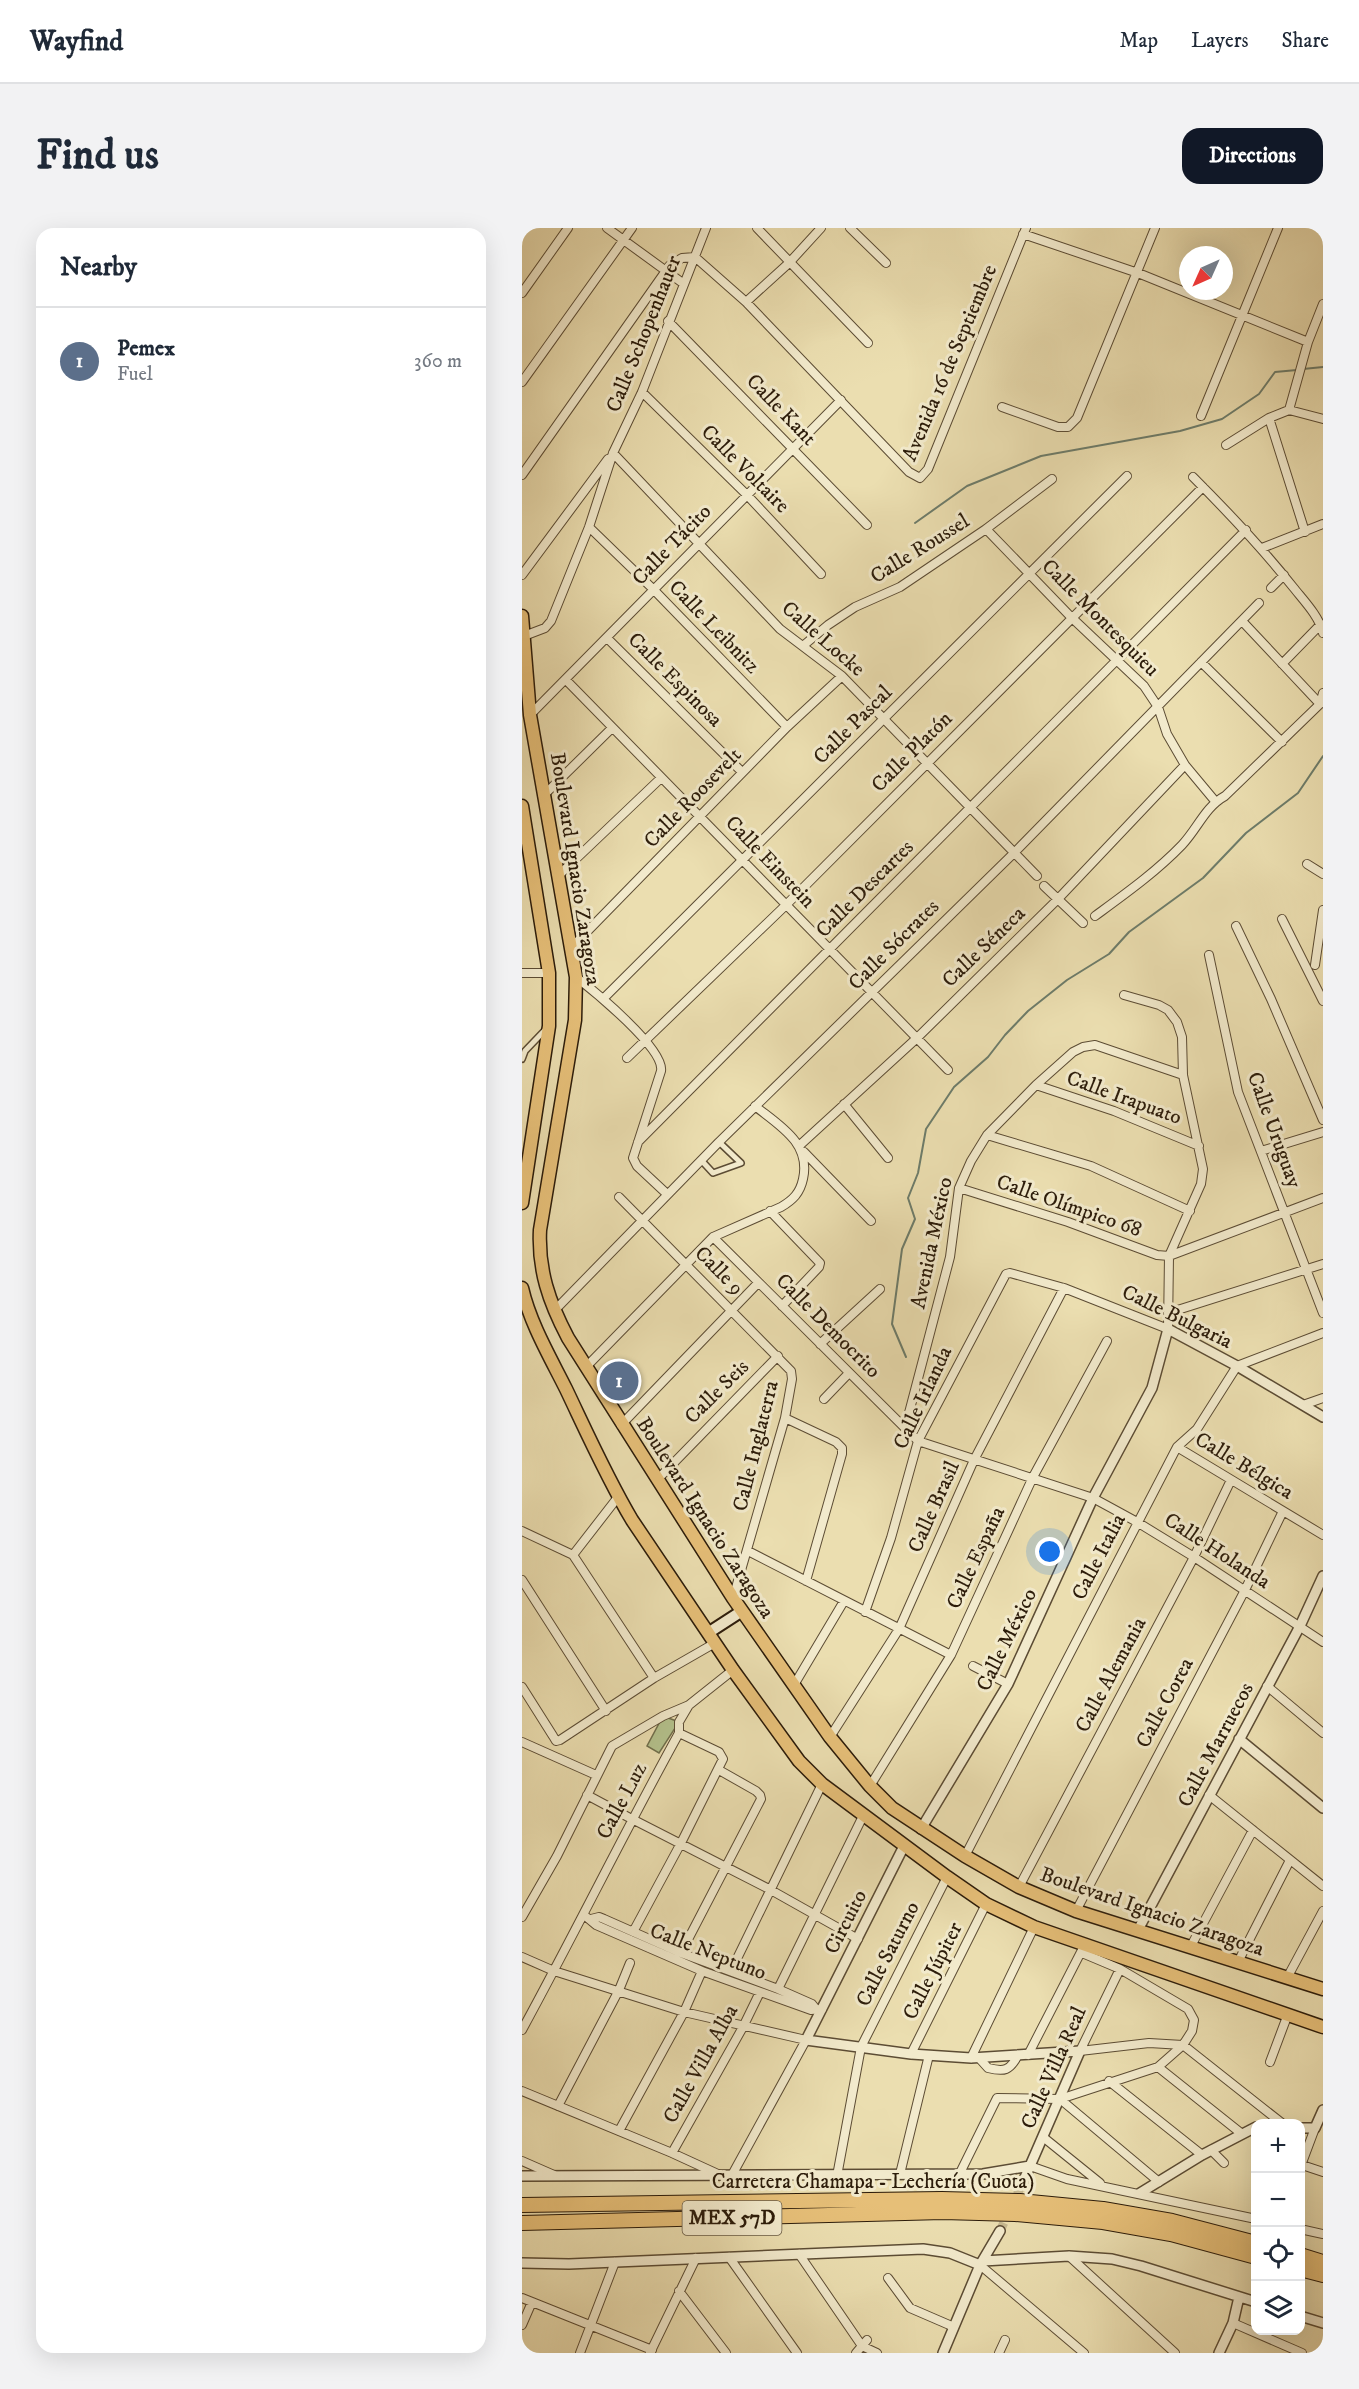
<!DOCTYPE html>
<meta charset="utf-8">
<style>
:root{--surface:#fff;--page:#f2f2f3;--text:#1f2937;--muted:#747a83;--line:#e0e1e3;--accent:#111827}
body{margin:0;font-family:"IM FELL DW Pica",serif;background:var(--page);color:var(--text)}
.controls{position:absolute;right:18px;bottom:18px;display:grid;overflow:hidden;border-radius:12px;box-shadow:0 6px 24px #0002}
.controls button{width:54px;height:54px;display:grid;place-items:center;padding:0;border:0;border-bottom:2px solid var(--line);background:var(--surface);color:var(--text);font:30px sans-serif}
.compass{position:absolute;left:657px;top:18px;width:54px;height:54px;border-radius:50%;background:var(--surface);box-shadow:0 6px 24px #0002;rotate:225deg}
.you{position:absolute;left:528px;top:1324px;width:21px;height:21px;margin:-15px;border:4px solid #fff;border-radius:50%;background:#1a73e8;box-shadow:0 0 0 9px #1a73e833}
.badge{display:grid;place-items:center;width:39px;height:39px;border-radius:50%;background:var(--accent);color:#fff;font-size:20px;font-weight:700}
.pin{position:absolute;translate:-50% -50%;border:3px solid #fff;box-shadow:0 2px 6px #0006}
.list{margin:0;padding:0;list-style:none}
h2{display:flex;justify-content:space-between;align-items:center;height:78px;margin:0;padding:0 24px;font-size:26px}
h2 small{font-size:20px;font-weight:400;color:var(--muted)}
.list li{display:grid;grid-template-columns:39px 1fr auto;gap:18px;align-items:center;box-sizing:border-box;height:108px;padding:0 24px;border-top:2px solid var(--line)}
.list b{display:block;font-size:22px;white-space:nowrap}
.list p{margin:0;font-size:20px;white-space:nowrap;color:var(--muted)}
.list em{font-size:20px;font-style:normal;color:var(--muted)}
.icon{flex:none;width:33px;height:33px;fill:none;stroke:currentColor;stroke-width:2;stroke-linecap:round;stroke-linejoin:round}
.map{position:relative;flex:none;width:801px;height:2125px;overflow:hidden;border-radius:18px}
header{display:flex;align-items:center;gap:36px;box-sizing:border-box;height:84px;padding:0 30px;background:var(--surface);border-bottom:2px solid var(--line)}
header strong{font-size:28px}
nav{display:flex;gap:33px;margin-inline-start:auto;font-size:21px}
.intro{display:flex;align-items:center;justify-content:space-between;box-sizing:border-box;height:144px;padding:0 36px}
h1{margin:0;font-size:42px}
.button{padding:15px 27px;border-radius:18px;background:var(--accent);color:#fff;font-size:21px;font-weight:700}
main{display:flex;gap:36px;padding:0 36px}
aside{flex:1;background:var(--surface);border-radius:18px;box-shadow:0 6px 24px #0002}
.map>svg:first-child{display:block}
</style>
<header>
<strong>Wayfind</strong>
<nav><a>Map</a><a>Layers</a><a>Share</a></nav>
</header>
<div class="intro"><h1>Find us</h1><a class="button">Directions</a></div>
<main>
<aside>
<h2>Nearby<small></small></h2>
<ul class="list">
<li><span class="badge" style="background:#5c6f8a">1</span><div><b>Pemex</b><p>Fuel</p></div><em>360 m</em></li>
</ul>
</aside>
<div class="map">
<svg width="801" height="2125" viewBox="0 0 801 2125">
<rect width="100%" height="100%" fill="#ebdeb0"/>
<filter id="stains"><feTurbulence type="fractalNoise" baseFrequency=".00333" numOctaves="4"/><feColorMatrix values="0 0 0 0 .2 0 0 0 0 .09 0 0 0 0 .02 0 0 0 .5 -.17"/></filter>
<radialGradient id="worn" r=".72"><stop offset=".6" stop-color="#630" stop-opacity="0"/><stop offset="1" stop-color="#630" stop-opacity=".3"/></radialGradient>
<!-- green -->
<path fill="#b4c28d" stroke="#706f4c" stroke-width="1.5" d="M141,1488L157,1494L137,1525L125,1518Z"/>
<g fill="none" stroke-linecap="round" stroke-linejoin="round">
<!-- stream -->
<path stroke="#6d7c6a" stroke-width="2" d="M781,141L801,139
M393,295L445,258L519,228L658,203L700,191L737,166L753,144L775,142
M384,1129L370,1096L380,1021L393,991L386,970L396,945L404,901L432,859L466,829L483,807L506,783L545,752L587,726L607,704L681,650L724,605L776,565L801,528"/>
<!-- tertiary-tunnel -->
<path stroke="#c5b78f" stroke-width="9" stroke-dasharray="9 4.5" stroke-linecap="butt" d="M478,2003L501,1954"/>
<defs>
<path id="pedestrian" d="M0,831L3,823L25,800
M179,932L191,945L219,935L197,914"/>
<path id="minor" d="M85,0L162,56
M235,0L346,115
M328,0L364,35
M501,6L616,45L786,114
M0,65L46,0
M224,74L267,35L299,0
M146,93L345,297
M0,154L110,0
M120,164L225,267L299,346
M480,179L536,199H546L555,190L633,0
M767,182L786,114L801,76
M767,182L801,191
M679,188L756,0
M747,190L783,304
M704,217L747,190L767,182
M91,225L258,401L320,448L515,648
M0,247L148,37L160,30L173,29L224,74L387,244L398,250L406,241L504,0
M671,249C706,284 740,320 771,359C782,373 797,388 801,405
M67,299L131,361L265,499
M464,301L549,389L622,458L636,479L645,506L663,537L693,573
M740,320L801,296
M0,347L86,231
M749,360L762,347
M720,393L798,476
M2,408L23,400L29,393L67,299L91,225L120,164L184,0
M85,410L220,544
M282,417L306,397L333,379L378,359L464,301L530,251
M679,434L760,514
M760,436L799,396
M44,452L426,842
M8,487L319,172
M21,568L90,500
M785,636L801,646
M37,647L139,550
M522,658L561,695
M573,688C603,666 634,644 660,617C676,600 683,579 703,568L798,476L801,465
M760,691L801,773
M714,698L749,771L801,892
M50,719L265,499L320,448
M687,727L716,864L801,1085
M793,737L801,682
M0,745H27
M54,749C72,763 143,821 139,843L111,930L115,938L145,966
M81,771L605,248
M105,830L264,677L681,259
M514,857L592,883L677,918
M322,876L366,930
M465,907L569,938L668,983
M116,914L724,302
M278,917L395,810L536,671L663,537
M739,923L801,904
M282,924L349,993
M437,960L546,994L635,1027L647,1028L801,970
M97,969L269,1143L270,1151L263,1190L211,1370
M248,983L298,1035L297,1039L260,1078
M191,1009L396,1213L571,1270L615,1294L672,1329L801,1414
M32,1083L197,914L493,624L737,375
M646,1085L801,1036
M298,1116L358,1061
M64,1139L191,1009L259,979C271,972 278,965 281,951C289,915 258,898 233,878
M302,1171L327,1145
M781,1177L801,1170
M263,1190L314,1214L320,1220V1226L284,1353
M99,1197L236,1055
M383,1200L428,1029L437,960L449,933L465,907L514,857L551,824L561,819L573,817L661,847
M655,1219L801,1307
M135,1252L256,1128
M0,1303L51,1327
M226,1323L429,1427
M51,1327L132,1450
M51,1327L96,1269
M0,1352L84,1483
M343,1384L369,1310L396,1213L484,1046L488,1045L542,1060L646,1101L647,1028L679,956L681,941L661,847L660,809L655,794L646,782L637,777L602,767
M451,1438L486,1456
M272,1457L322,1373
M745,1458L801,1505
M0,1459L31,1508L34,1513L38,1512L132,1450L193,1415
M308,1509L377,1401L452,1232L542,1060
M0,1514L74,1547
M348,1558L429,1427L511,1249L585,1113
M65,1567L106,1589
M687,1567L801,1658
M110,1591L247,1661L336,1711
M443,1628L655,1219L675,1201L715,1138L801,1105
M497,1659L672,1329L709,1252
M554,1683L723,1362L761,1283
M62,1687L74,1697L180,1743L289,1782L300,1781
M0,1689L35,1628L90,1518L141,1488L167,1477L211,1442
M69,1691L77,1689L82,1691L159,1725L256,1761L290,1776L294,1781
M111,1704L159,1615L201,1531L197,1524L157,1505
M669,1718L731,1602
M159,1725L239,1571L238,1567L234,1563L197,1542
M0,1729L32,1743L162,1784L284,1812L210,1947
M716,1734L768,1632
M209,1743L300,1556
M765,1750L801,1683
M256,1761L341,1588
M0,1802C54,1703 103,1603 157,1505V1494L167,1477
M558,1823L627,1815L661,1817L761,1896
M558,1823L598,1741
M389,1826L464,1676
M506,1827L561,1720
M449,1830L512,1699
M457,1830L466,1840C482,1844 488,1843 496,1827
M748,1834L766,1786
M636,1839L720,1906
M587,1853L680,1927
M0,1863L150,1925L198,1947
M538,1871L636,1839L661,1817L670,1803L672,1792L666,1781L598,1741L560,1725
M36,1878L97,1762L108,1735
M97,1903L162,1784L180,1743
M521,1909L578,1955
M689,1922L702,1935
M150,1925L221,1799L238,1764
M0,1933L32,1947
M780,1937L801,1944
M508,1938L545,1951L734,1991
M778,1940L793,1900
M378,1946L407,1827
M437,1947L475,1870L538,1871L637,1954
M315,1948L339,1819L425,1649
M778,2001L801,2006
M277,2026L340,2118L355,2125
M547,2028L653,2125
M207,2029L275,2125
M458,2037L562,2125
M366,2050L388,2080L432,2099
M157,2063L204,2125
M0,2070L130,2122
M711,2095L780,2125
M0,2097L10,2074
M58,2125L93,2034
M128,2125L174,2030
M334,2125L345,2112
M477,2125L483,2112"/>
<path id="tertiary" d="M717,1511L801,1580
M399,1601L486,1456L571,1270L630,1160L646,1101L715,1138L801,1189
M382,1618L284,1812L389,1826L449,1830L558,1823L501,1954
M616,1702L778,1398L801,1348
M778,1900H793L801,1882
M0,1948L461,1946L508,1938
M618,1965L680,1927L734,1899
M461,2033L547,2028L590,2031L619,2038L734,2074
M0,2035L47,2036L401,2021L428,2025L458,2037
M778,2088L801,2095
M421,2125L458,2037L478,2003
M697,2125L711,2095L717,2069"/>
<path id="secondary" d="M186,1405L220,1383"/>
<path id="primary" d="M0,388L8,487L54,749L53,792L18,1002C16,1042 27,1074 46,1110L211,1370L308,1509L348,1558L370,1580L443,1628L497,1659L554,1683L801,1761
M0,578L27,745V798L0,975
M0,1060C8,1095 28,1129 44,1161C65,1205 85,1250 110,1292L211,1442L277,1533L300,1556L425,1649L464,1676L512,1699L801,1799"/>
<path id="motorway" d="M0,1977L420,1971L498,1973L581,1981L650,1993L734,2015
M0,1995L421,1984L493,1986L581,1994L649,2006L734,2029
M778,2027L801,2034
M778,2041L801,2047"/>
</defs>
<!-- pedestrian casing -->
<use href="#pedestrian" stroke="#5c4c34" stroke-width="8"/>
<!-- minor casing -->
<use href="#minor" stroke="#5c4c34" stroke-width="10"/>
<!-- tertiary casing -->
<use href="#tertiary" stroke="#5c4c34" stroke-width="12"/>
<!-- secondary casing -->
<use href="#secondary" stroke="#2c1c0a" stroke-width="14"/>
<!-- primary casing -->
<use href="#primary" stroke="#2c1c0a" stroke-width="15"/>
<!-- motorway casing -->
<use href="#motorway" stroke="#2c1c0a" stroke-width="16"/>
<!-- pedestrian -->
<use href="#pedestrian" stroke="#f2eacc" stroke-width="5"/>
<!-- minor -->
<use href="#minor" stroke="#f2eacc" stroke-width="8"/>
<!-- tertiary -->
<use href="#tertiary" stroke="#f2eacc" stroke-width="9"/>
<!-- secondary -->
<use href="#secondary" stroke="#f2eacc" stroke-width="10"/>
<!-- primary -->
<use href="#primary" stroke="#e6bf78" stroke-width="12"/>
<!-- motorway -->
<use href="#motorway" stroke="#e6bf78" stroke-width="14"/>
</g>
<g text-anchor="middle" dominant-baseline="central" stroke-width="6" stroke-linejoin="round" paint-order="stroke">
<!-- shield labels -->
<rect fill="#f2eacc" stroke="#675a44" stroke-width="1.5" x="160.5" y="1973" width="99" height="34" rx="4.5"/>
<g font-size="20" font-weight="bold" fill="#2c1c0a">
<text x="210" y="1990">MEX 57D</text>
</g>
<!-- street labels -->
<g font-size="21" fill="#2c1c0a" stroke="#f2eacc">
<text transform="translate(122 106) rotate(-68)">Calle Schopenhauer</text>
<text transform="translate(428 135) rotate(-67)">Avenida 16 de Septiembre</text>
<text transform="translate(259 182) rotate(46)">Calle Kant</text>
<text transform="translate(223 241) rotate(45)">Calle Voltaire</text>
<text transform="translate(150 317) rotate(-46)">Calle Tácito</text>
<text transform="translate(398 321) rotate(-32)">Calle Roussel</text>
<text transform="translate(578 390) rotate(45)">Calle Montesquieu</text>
<text transform="translate(192 399) rotate(46)">Calle Leibnitz</text>
<text transform="translate(301 411) rotate(41)">Calle Locke</text>
<text transform="translate(153 452) rotate(45)">Calle Espinosa</text>
<text transform="translate(331 497) rotate(-45)">Calle Pascal</text>
<text transform="translate(390 524) rotate(-45)">Calle Platón</text>
<text transform="translate(171 570) rotate(-46)">Calle Roosevelt</text>
<text transform="translate(248 634) rotate(46)">Calle Einstein</text>
<text transform="translate(53 641) rotate(81)">Boulevard Ignacio Zaragoza</text>
<text transform="translate(343 661) rotate(-45)">Calle Descartes</text>
<text transform="translate(372 717) rotate(-45)">Calle Sócrates</text>
<text transform="translate(462 719) rotate(-44)">Calle Séneca</text>
<text transform="translate(602 870) rotate(20)">Calle Irapuato</text>
<text transform="translate(752 902) rotate(70)">Calle Uruguay</text>
<text transform="translate(547 978) rotate(19)">Calle Olímpico 68</text>
<text transform="translate(410 1015) rotate(-78)">Avenida México</text>
<text transform="translate(197 1043) rotate(45)">Calle 9</text>
<text transform="translate(655 1089) rotate(26)">Calle Bulgaria</text>
<text transform="translate(306 1098) rotate(45)">Calle Democrito</text>
<text transform="translate(195 1164) rotate(-45)">Calle Seis</text>
<text transform="translate(401 1170) rotate(-65)">Calle Irlanda</text>
<text transform="translate(234 1218) rotate(-76)">Calle Inglaterra</text>
<text transform="translate(722 1238) rotate(31)">Calle Bélgica</text>
<text transform="translate(412 1279) rotate(-66)">Calle Brasil</text>
<text transform="translate(183 1290) rotate(57)">Boulevard Ignacio Zaragoza</text>
<text transform="translate(695 1323) rotate(33)">Calle Holanda</text>
<text transform="translate(577 1329) rotate(-63)">Calle Italia</text>
<text transform="translate(454 1330) rotate(-65)">Calle España</text>
<text transform="translate(485 1412) rotate(-64)">Calle México</text>
<text transform="translate(589 1447) rotate(-62)">Calle Alemania</text>
<text transform="translate(643 1475) rotate(-62)">Calle Corea</text>
<text transform="translate(694 1517) rotate(-62)">Calle Marruecos</text>
<text transform="translate(100 1573) rotate(-62)">Calle Luz</text>
<text transform="translate(630 1684) rotate(19)">Boulevard Ignacio Zaragoza</text>
<text transform="translate(324 1694) rotate(-63)">Circuito</text>
<text transform="translate(186 1724) rotate(21)">Calle Neptuno</text>
<text transform="translate(366 1726) rotate(-63)">Calle Saturno</text>
<text transform="translate(411 1743) rotate(-63)">Calle Júpiter</text>
<text transform="translate(179 1836) rotate(-61)">Calle Villa Alba</text>
<text transform="translate(532 1840) rotate(-66)">Calle Villa Real</text>
<text x="351" y="1954">Carretera Chamapa - Lechería (Cuota)</text>
</g>
</g>
<rect width="100%" height="100%" filter="url(#stains)"/>
<rect width="100%" height="100%" fill="url(#worn)"/>
</svg>
<div class="controls">
<button>+</button>
<button>−</button>
<button><svg class="icon" aria-label="locate" viewBox="0 0 24 24"><circle cx="12" cy="12" r="6"/><path d="M12 2v4M12 18v4M2 12h4M18 12h4"/></svg></button>
<button><svg class="icon" aria-label="layers" viewBox="0 0 24 24"><path d="M12 4l9 5-9 5-9-5zM3 14l9 5 9-5"/></svg></button>
</div>
<svg class="compass" viewBox="-18 -18 36 36"><path d="M0-13l5 13h-10z" fill="#e53935"/><path d="M0 13l5-13h-10z" fill="#747a83"/></svg>
<div class="you"></div>
<div class="pin badge" style="left:97px;top:1153px;background:#5c6f8a">1</div>
</div>
</main>
